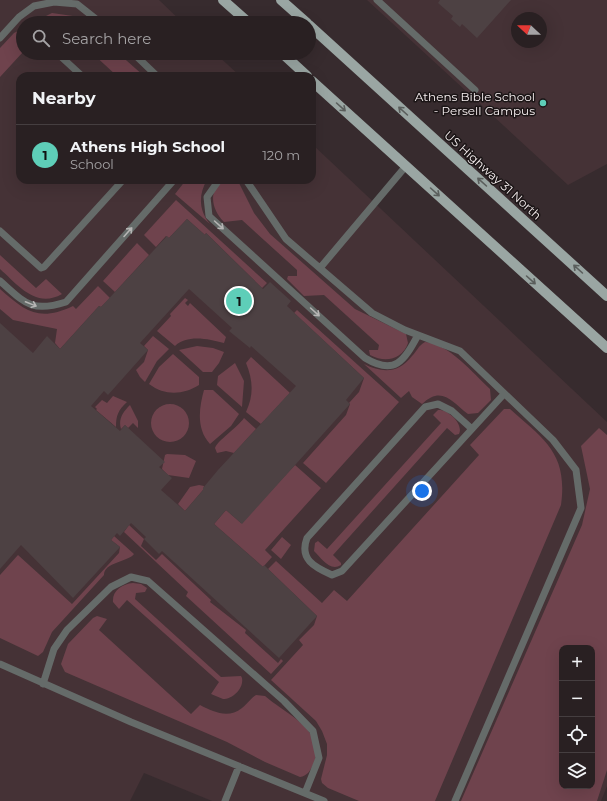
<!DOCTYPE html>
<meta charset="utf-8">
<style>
:root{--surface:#292022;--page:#31282a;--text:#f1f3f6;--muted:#a5a3a5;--line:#453e40;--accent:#5eceb8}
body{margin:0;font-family:Montserrat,sans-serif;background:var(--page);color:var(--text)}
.controls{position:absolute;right:12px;bottom:12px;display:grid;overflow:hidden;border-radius:8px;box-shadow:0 4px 16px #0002}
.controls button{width:36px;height:36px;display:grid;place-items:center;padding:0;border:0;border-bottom:1px solid var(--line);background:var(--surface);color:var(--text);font:20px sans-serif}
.compass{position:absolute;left:511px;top:12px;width:36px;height:36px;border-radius:50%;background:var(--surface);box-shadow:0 4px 16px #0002;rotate:292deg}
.you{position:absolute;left:422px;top:491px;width:14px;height:14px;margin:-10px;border:3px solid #fff;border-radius:50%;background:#1a73e8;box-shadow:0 0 0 6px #1a73e833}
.badge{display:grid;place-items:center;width:26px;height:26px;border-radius:50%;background:var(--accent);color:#111;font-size:13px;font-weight:700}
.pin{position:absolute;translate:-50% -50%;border:2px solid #fff;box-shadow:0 1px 4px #0006}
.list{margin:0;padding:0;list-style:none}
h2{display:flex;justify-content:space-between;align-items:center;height:52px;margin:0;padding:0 16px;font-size:17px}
h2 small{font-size:13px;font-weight:400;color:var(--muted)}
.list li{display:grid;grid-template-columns:26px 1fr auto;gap:12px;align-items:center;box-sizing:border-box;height:60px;padding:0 16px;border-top:1px solid var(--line)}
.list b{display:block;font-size:15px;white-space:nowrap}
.list p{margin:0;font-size:13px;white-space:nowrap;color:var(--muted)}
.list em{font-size:13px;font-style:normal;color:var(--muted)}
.icon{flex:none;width:22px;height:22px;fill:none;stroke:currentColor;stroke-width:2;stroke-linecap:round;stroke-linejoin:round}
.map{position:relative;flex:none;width:607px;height:801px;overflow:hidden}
.search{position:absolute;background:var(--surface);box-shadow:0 4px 16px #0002;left:16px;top:16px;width:300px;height:44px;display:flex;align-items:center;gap:10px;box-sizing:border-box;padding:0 14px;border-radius:22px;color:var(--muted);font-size:15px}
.panel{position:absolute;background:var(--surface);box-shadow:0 4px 16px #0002;left:16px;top:72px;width:300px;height:112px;border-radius:12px}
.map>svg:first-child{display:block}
</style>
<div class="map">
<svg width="607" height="801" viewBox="0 0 607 801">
<rect width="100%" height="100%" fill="#372b2e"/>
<!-- built -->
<path fill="#453236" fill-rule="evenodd" d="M0,0H159L183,23H23V53H215L240,76H20V180H312V144L607,422V786L601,801H212L144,773L130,801H0ZM562,648H592V786H562Z
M367,0H607V164L568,185ZM517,18H541V42H517Z"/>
<!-- green -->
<path fill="#6f434d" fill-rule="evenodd" d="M52,13L73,16L85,23H43L44,17Z
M18,31H23V52L0,77V48L14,33Z
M92,53H118L144,76H117Z
M186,180H207C198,195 199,211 210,224L175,194Z
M224,180L238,181L254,213L270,234L355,309L406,334L408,343C402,360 385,363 370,355L369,350H378L379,345L324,295L304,296L287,279L288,276H297V270L242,220L224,222C212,210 207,191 224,180Z
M176,200L267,283L262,288L206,233L205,235L187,219L169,238L166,236L156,247L144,235Z
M137,243L149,255L115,292L103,281Z
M0,255L36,288L46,279L62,294C36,309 18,285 0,269Z
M98,286L110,298L101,307L99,306L60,349L55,343L57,329L13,320L0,309V289C26,312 39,322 73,306L76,309Z
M185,298L188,300L185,303L188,306L190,303L226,337L224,343C209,339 187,334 175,346L157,331L171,316L170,314Z
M297,310L399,402L326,483L303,463L346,415L350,404L349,403L359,392L364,378L294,313Z
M153,336L169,349L157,361L145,382L140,377L136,370L144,362L148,350L144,346Z
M425,342C448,343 474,374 490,389L491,400L478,413L468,414C452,402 442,385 422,404L412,397L409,391L401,398L364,364C382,373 398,374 412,356C417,351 418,346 425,342Z
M197,346L213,348L224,352L219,363L212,372H203L179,350Z
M173,354L199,377V385C183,395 165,396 149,384L159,367Z
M251,357L290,393L261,424L246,412C254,395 253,380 246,363Z
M235,363L244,381L242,407L217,385L218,376Z
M204,390H213L239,414L231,426L210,444C196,429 199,408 204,390Z
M113,396L127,402C118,410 116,416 116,427L96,410L97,409L95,407L102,400L107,403Z
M151 423a19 19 0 1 1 38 0a19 19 0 1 1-38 0Z
M130,405L138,421V428L133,423L128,428L125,425L121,429C118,419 123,412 130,405Z
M504,409H510C545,440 568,454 561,505L435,801H359L328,788L322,783L321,779L327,755V744L322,731L316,721L271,680L303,645L299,640L314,625L317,616L268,569L276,561L322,603L334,590L347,601L479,455L470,445Z
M438,410C448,409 464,424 459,434L455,435L447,428L333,555L341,563V565C330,572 321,558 314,551L315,543L318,541L327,549L441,423L433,415Z
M244,418L256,429L234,453L226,451L217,453L215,448C218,440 237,428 244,418Z
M599,428L607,435V770L597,801H461L582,525L590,489L581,446ZM562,648H592V786H562Z
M167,454L185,455L196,461L189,478L168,475L162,469L165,455Z
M295,465L321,488L265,550L272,557L263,567L214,524L226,510L241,523Z
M199,485L204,486L203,490L185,511L178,504L190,487Z
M129,525L144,539L141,546L156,560L162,554L211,600L210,602L246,630L245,633L278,663L281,659L283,661L271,674L186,596L188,592L124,532Z
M114,536L134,554C128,562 104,562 104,575L52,632L43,652L38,656L0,638V575L18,555L72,604L119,553L120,547L111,540Z
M282,537L291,545L281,559L271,550Z
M133,583L141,584L147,588L145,592L136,593L135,599L221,677L241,676L242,678C244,688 233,699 223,699L211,694L219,682L127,600L119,609L113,602C112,591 122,584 133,583Z
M97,616L107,619L99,630L191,714L200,705C214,712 228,719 242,708C247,704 251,698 256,695L265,696C285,714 329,731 313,765C310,771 307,776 300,777L265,762L227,742L65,672L61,664L68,644L93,618Z"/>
<!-- building -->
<path fill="#4d4143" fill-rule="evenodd" d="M440,0H511L477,38L462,24L460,27L451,19L453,16L438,3Z
M187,219L205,235L206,233L263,289L270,282L291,301L287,306L364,378L346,400L350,404L242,524L226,510L214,524L263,567L264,565L317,616L279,658L162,551L159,554L144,539L146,537L131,523L120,536L117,533L111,540L120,547L73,598L21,545L0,569V323L33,353L47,336L60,349L99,306L101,307L167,236L169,238ZM189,289L232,328L229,331L250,348L251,346L296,386L218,470L203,488V490L185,511L161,490L172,478L159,467L165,462L125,425L120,431L91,406L104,391L108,395L148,350L140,343Z"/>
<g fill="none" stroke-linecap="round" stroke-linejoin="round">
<!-- lane -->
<path stroke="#656b69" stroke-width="7" d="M377,0L475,90
M0,38L19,17L34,6L54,2L77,4L101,23
M57,53L82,76
M133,53L157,76
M219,180L207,197L209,216L365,358C395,376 404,361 418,335
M246,180L286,239L372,313L405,330L460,351L553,440L576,470L581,508L455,801
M0,231L41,268L44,267L123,180
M320,268L406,166
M0,281C25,303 31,313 66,302L174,180
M472,429L452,411L438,404L425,407L307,538C299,559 314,567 332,575L342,571L504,394
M0,664L131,722L324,801
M43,684L54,649L67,630L111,587L131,577L148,581L284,701L313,731L319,758L305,793
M225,801L239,766"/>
<!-- primary -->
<path stroke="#9aa6a3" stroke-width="10" d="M223,0L249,23
M281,0L307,23
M309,25L607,296
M282,53L307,76
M312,81L607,348"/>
</g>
<!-- one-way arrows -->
<defs><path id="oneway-shaft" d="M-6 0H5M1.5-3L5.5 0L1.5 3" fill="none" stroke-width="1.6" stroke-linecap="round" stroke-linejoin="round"/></defs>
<g stroke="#5a5e5c">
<use href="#oneway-shaft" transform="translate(341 107) rotate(42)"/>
<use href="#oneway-shaft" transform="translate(403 111) rotate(-138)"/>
<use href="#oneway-shaft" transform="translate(482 182) rotate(-138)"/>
<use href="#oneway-shaft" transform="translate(435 192) rotate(42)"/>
<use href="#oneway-shaft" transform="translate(578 269) rotate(-138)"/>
<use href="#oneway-shaft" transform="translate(531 280) rotate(42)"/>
</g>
<g stroke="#b6b5b4">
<use href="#oneway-shaft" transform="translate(219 225) rotate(42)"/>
<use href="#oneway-shaft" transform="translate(128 232) rotate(-48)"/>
<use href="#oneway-shaft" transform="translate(31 304) rotate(22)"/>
<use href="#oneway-shaft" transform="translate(315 312) rotate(42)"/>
</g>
<!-- markers -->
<circle fill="#5eceb8" stroke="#1b1516" stroke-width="1.5" cx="543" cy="103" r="4"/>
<g text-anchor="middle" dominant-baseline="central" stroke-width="3" stroke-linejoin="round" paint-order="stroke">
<!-- poi labels -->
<g font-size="12" fill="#f9f1f2" stroke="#1b1516" text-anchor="end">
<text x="535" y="96">Athens Bible School<tspan x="535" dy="14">- Persell Campus</tspan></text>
</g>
<!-- street labels -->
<g font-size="12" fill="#f9f1f2" stroke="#1b1516">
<text transform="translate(493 175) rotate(42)">US Highway 31 North</text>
</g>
</g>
</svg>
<div class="controls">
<button>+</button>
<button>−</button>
<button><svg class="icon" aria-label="locate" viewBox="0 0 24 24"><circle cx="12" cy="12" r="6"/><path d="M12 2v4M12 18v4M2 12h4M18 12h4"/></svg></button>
<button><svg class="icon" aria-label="layers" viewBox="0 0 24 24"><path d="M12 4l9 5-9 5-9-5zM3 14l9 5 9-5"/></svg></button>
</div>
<svg class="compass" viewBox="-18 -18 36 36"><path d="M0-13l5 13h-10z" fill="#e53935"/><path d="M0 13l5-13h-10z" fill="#a5a3a5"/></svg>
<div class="you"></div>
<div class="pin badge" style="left:239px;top:301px">1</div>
<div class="search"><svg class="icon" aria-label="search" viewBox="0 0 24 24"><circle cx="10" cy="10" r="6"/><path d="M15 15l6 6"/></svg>Search here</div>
<section class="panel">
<h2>Nearby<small></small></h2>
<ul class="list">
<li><span class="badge">1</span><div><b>Athens High School</b><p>School</p></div><em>120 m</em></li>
</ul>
</section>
</div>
